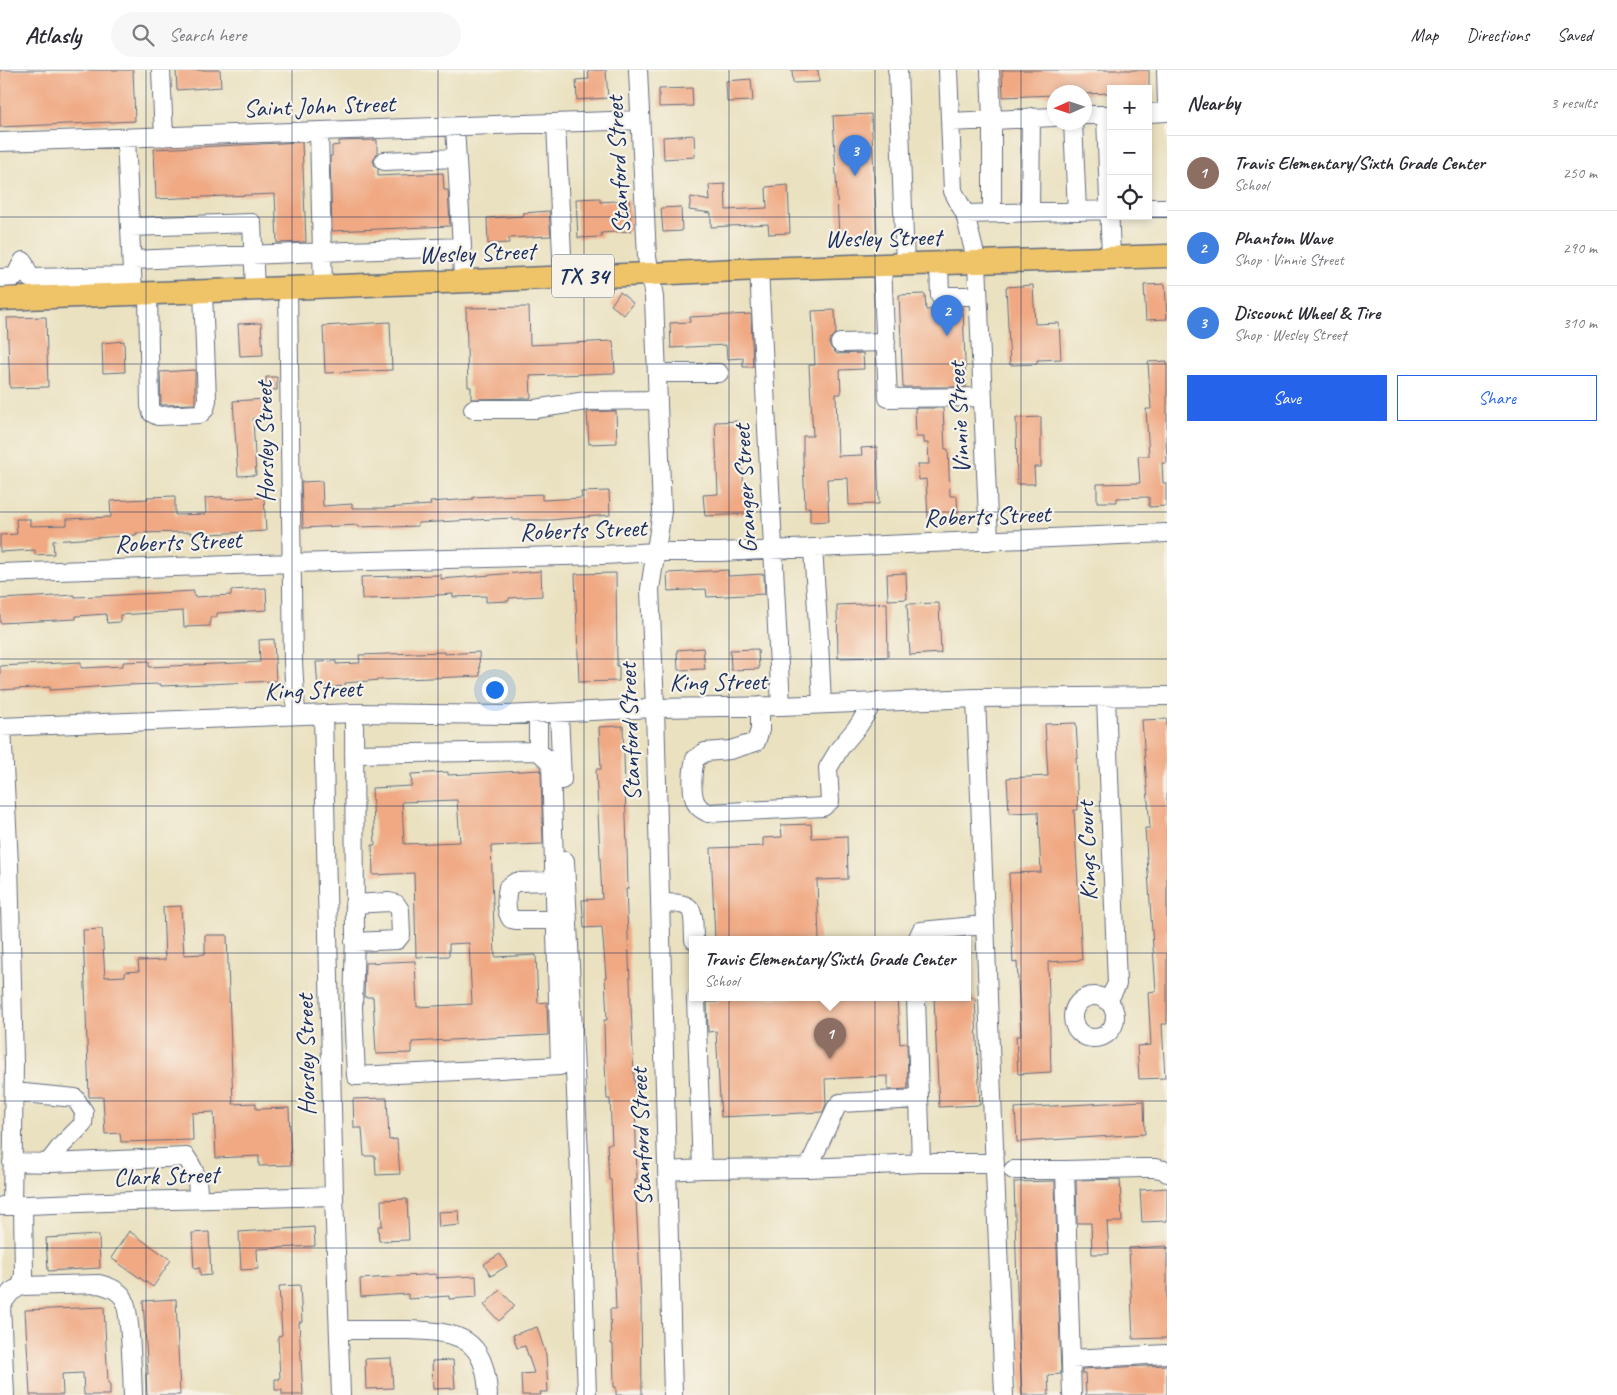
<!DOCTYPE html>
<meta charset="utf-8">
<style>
:root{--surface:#fff;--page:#f7f7f7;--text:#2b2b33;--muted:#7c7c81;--line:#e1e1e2;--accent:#2563eb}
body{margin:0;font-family:Caveat,sans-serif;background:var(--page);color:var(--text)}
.controls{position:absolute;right:15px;top:15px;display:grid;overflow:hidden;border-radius:0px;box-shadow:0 2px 8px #0003}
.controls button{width:45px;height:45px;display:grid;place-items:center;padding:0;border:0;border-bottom:1px solid var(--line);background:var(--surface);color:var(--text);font:25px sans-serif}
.compass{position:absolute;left:1047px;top:15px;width:45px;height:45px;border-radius:50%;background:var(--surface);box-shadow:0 2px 8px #0003;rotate:267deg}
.you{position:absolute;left:494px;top:619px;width:18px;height:18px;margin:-12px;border:4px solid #fff;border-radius:50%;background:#1a73e8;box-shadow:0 0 0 8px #1a73e833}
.badge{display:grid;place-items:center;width:32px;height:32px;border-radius:50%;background:var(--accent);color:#fff;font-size:16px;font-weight:700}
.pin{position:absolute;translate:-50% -41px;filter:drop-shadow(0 1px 2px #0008)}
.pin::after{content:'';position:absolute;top:26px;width:18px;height:15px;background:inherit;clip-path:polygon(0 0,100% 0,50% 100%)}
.popup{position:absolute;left:689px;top:866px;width:282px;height:65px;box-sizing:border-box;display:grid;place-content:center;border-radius:0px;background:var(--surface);filter:drop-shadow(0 1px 4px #0005);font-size:16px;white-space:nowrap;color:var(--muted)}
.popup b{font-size:19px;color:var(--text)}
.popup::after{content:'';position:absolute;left:50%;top:100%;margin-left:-10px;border:10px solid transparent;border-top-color:var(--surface)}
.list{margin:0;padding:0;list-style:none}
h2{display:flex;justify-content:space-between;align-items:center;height:65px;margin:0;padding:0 20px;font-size:21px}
h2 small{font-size:16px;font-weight:400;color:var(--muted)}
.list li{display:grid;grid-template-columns:32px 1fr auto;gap:15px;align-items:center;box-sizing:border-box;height:75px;padding:0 20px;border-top:1px solid var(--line)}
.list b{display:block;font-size:19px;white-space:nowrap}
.list p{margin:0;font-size:16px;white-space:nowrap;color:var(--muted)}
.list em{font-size:16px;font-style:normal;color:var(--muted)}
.actions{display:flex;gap:10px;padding:15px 20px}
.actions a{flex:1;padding:11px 0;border:1px solid var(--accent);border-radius:0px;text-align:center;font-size:18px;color:var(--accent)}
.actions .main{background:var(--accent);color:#fff}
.icon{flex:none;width:28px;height:28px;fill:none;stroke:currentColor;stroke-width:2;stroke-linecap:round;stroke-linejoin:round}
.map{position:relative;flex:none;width:1167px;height:1325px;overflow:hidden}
header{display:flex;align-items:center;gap:30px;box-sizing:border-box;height:70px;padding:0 25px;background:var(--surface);border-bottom:1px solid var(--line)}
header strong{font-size:24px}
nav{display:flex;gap:28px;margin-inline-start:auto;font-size:18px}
.search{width:350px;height:45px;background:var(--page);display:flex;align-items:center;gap:12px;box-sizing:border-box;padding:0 18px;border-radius:28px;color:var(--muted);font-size:19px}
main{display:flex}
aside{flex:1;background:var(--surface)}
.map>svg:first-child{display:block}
</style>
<header>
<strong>Atlasly</strong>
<div class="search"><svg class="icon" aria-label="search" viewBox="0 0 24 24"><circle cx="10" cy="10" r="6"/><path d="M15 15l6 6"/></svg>Search here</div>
<nav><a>Map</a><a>Directions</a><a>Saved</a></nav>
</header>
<main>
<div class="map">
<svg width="1167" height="1325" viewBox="0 0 1167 1325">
<rect width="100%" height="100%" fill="#f7f3e8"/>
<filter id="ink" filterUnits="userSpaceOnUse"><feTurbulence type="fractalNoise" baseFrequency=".02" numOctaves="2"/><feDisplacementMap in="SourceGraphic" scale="10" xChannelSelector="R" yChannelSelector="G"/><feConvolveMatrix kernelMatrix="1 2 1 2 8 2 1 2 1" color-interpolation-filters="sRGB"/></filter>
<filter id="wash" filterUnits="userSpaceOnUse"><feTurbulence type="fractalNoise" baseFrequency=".0096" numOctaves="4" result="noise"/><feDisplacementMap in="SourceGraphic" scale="20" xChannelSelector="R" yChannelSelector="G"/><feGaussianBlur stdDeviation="1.12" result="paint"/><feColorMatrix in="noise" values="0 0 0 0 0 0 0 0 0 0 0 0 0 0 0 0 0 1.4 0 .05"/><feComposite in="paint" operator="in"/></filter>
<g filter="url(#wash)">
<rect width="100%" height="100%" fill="#eae1c0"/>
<g id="blocks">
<!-- building -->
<path fill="#f0a983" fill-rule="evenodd" d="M0,0H133L135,51L0,57Z
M176,0H220L221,17L177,20Z
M588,0H606L608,28L577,30L576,10L589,9Z
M792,0H818L819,12L793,13Z
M1002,0H1149V19H1111V23L1084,24V22H1054V25L1003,27Z
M751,9L753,31L727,32L726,11Z
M692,18L693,36L659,37V19Z
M871,44L877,165L839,167L833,46Z
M694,65L695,87L664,89L663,67Z
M377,70V83L373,91L375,96L378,99V106L443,103L444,120H448L450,156L332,161L330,86H332V76L339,75V71Z
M302,72L306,172L277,173L275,124L156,129L154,79Z
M725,114L726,140L767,138L766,117L788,115L790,163L769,164L768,154L711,157V143L689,140L691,127L710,131L709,115Z
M600,128V132L629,130L631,161L601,163L602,167L578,168L576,129Z
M681,137L682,161L663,162L661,138Z
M549,141L551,166L509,168V173L488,174L487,148L524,146L523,143Z
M1165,214L1167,249L1146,250L1144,215Z
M1033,215L1035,254L1059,253L1061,289L1037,290V294L1010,295L1006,217Z
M620,222L633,233L624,245L611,235Z
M925,224L926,240L963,238L966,317H903L899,225Z
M529,237L530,275L613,271L615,303L530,306L531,328L471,329V317H468L466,238Z
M835,240L836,263L831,268L829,273L831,278L837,284L863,283L864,299L840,300L841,324H836L838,386L862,385L861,378L877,377L879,434L849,435L848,408L827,409L829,451L810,452V437L805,438L803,388V366H813L809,295H815L812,241Z
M751,244L753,297H743V288L727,289L726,275L671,278L670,253L690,252V247Z
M46,247L48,317L10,318L7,248Z
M390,252L392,300L325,303L323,256Z
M261,253L263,285L240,286L238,254Z
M124,271L125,302L103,303L102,273Z
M1167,291V366H1166L1167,393H1162L1163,413H1166V436L1149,437V427L1117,428V432H1097V414L1140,413L1138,386H1149L1146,339H1151L1148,292Z
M195,300V334L161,335L160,302Z
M266,307H277V320H266Z
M266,329L267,348H253L256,405L238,406L233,331Z
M915,338H943L945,379H948L950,426H957L958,447L928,448L926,409L919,410L918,394H929L928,373H924V367H916Z
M616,341L617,373L589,374L587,342Z
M1041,347V397H1034L1035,414H1017L1016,348Z
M740,351L744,423H746L747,444L705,446L703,425L718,424L715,352Z
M322,411L323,436L352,434V438H384L431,435L430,432L473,429V427L542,424V430L582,428L581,422L609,421L610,445L551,450H512V448L418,453V456L391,457V456L358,457V455L303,458L301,412Z
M175,426V445L206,444L205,428L222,427V429L264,427L266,461L191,465V462L136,463V465L53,471L54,484L35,485V480L0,482V465L17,464L16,449H30V456L67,455V449L111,447L110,431L148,429L147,427Z
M728,500V506L764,504L765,524L707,527L706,519L668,521L667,503Z
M541,501L542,526L509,528V531L486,532V526L453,527V524L410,527V528L362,529L361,507L441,505V509Z
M616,503L617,596H619V611L579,612L575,504Z
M906,503L907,529L888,530L887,504Z
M266,518L267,540L217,543V547H210V556L184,557L183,541L120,545V552L107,553L106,544L76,546V549L0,553V529L75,525V527L119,525L194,521V527L231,525V520Z
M887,533L888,587L838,588L837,535Z
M939,533L941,583L910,585L907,534Z
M274,569L276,611L161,616V614L124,615L50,620V617L0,620V596L81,592V598L123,596V592L149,591V597L260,592L259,570Z
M703,578L705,599L678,600L677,580Z
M758,579L759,599L731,600L730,580Z
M444,582V584L479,582L480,606L380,610L345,613V616L318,618L316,592L336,591V594L360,593L359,585Z
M1167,649V954H1162L1165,1008L1139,1009L1137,976L1151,975L1148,922L1156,921L1145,758H1150L1142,650Z
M1076,653L1078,688H1076L1078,740H1074L1082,890L1048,892L1051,1002L1018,1004L1016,966H1021L1017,892L1013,893L1009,803L1041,802L1038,742L1009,743L1007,708L1048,706L1045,654Z
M623,656L627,777L628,819H626L635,1028L637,1109H635L641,1230L642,1325H616V1317H614L613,1274H611L610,1239H616L611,1110H609L607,1074H612L610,1029H607L605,994L604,950H607L605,907H606L602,857L584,858L582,830L602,829L596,699H601L599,657Z
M541,700L543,774L491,776L495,887L536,885L538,933L547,932L548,965L412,972V983L376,984L373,927H364L365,893L415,891L417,937L472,934L469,873L449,874V886L416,887L414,803L373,805L372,775H375L372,718L412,716L411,704L448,702V705ZM457,730L460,772L404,774L402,732Z
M811,754L812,768L847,766L848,809L817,810L819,870H715L711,778L763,776V768L782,767L781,755Z
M181,836L184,885L205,884V865H227L233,1034L256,1033V1039L289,1038L291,1095L259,1096V1086L216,1088L214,1042L192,1043L193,1070L121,1072L120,1063L105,1064L103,1027H89L83,860L102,859L105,907L125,906V902L139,901L138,891L165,890L163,837Z
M716,928H897L900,974L907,973L908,1019L888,1020V1006L825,1009L826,1034L823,1042L721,1047L716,961L708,962L707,932H717Z
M934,928H975L980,1035L939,1037Z
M387,1028L389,1070L397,1069L400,1104L376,1105L375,1086H364L362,1058H354L353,1029Z
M1144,1031L1145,1064L1017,1072L1015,1038Z
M1120,1109L1122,1152H1107L1109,1184H1092L1091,1153H1077L1076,1110Z
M1055,1111L1061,1304L1048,1305L1049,1325H1022L1018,1251L1014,1112Z
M1167,1118V1151L1142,1152L1140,1120Z
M407,1129L409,1170L379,1171L378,1156H382L381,1130Z
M459,1141L460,1155L439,1157L438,1142Z
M314,1157L315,1176L257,1179L258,1199L241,1200L239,1162Z
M129,1161L171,1190L153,1217L111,1188Z
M209,1162L211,1205L200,1206V1198L194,1199L192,1163Z
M99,1165L100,1198L48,1201L46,1168Z
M1167,1176V1268L1133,1269L1129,1178Z
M500,1184L507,1196L491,1206L484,1194Z
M436,1204V1208L476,1206L477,1227L449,1229V1226L408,1229V1224L361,1227L360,1209Z
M300,1215L302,1252H299L303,1325H282V1320H275V1309H280L278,1266L282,1265L279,1216Z
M500,1220L515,1236L499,1251L484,1235Z
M176,1229L180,1325H147L146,1304H148L143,1231Z
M104,1237L108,1313H110V1325H84L83,1303L62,1304L63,1325H30L25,1240Z
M537,1257L546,1285L548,1322H540L541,1325H522L521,1304L534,1303L525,1276L517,1278L513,1265Z
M391,1288L393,1318L366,1319L365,1289Z
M453,1290L455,1318L433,1319L432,1291Z
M1167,1295V1325H1086L1085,1303H1082V1299Z"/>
</g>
</g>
<g filter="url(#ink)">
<use href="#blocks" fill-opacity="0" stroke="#636d80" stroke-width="1"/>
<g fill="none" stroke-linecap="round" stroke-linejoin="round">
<defs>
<path id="minor" d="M161,0L164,67
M638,0L647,187L654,227L662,441L650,519L655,638L673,1325
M897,0L898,1L905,195
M948,0L953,121L965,144L977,193L989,471
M990,0L992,49V143
M1166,0L1167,34
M1148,43L1167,42
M1084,45H1111
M1106,45L1111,188
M950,52L1054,47
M1073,52L1077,141
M556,53L563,207
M455,57L462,177
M126,68L133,224
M0,72L640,50
M384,91L457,88
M1148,138H1167
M1030,142L1031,47
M965,144L1111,140
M130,157L252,153L255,219
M132,190L322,182L319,61
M939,194L940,226H978
M882,196L888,328L983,327
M759,199L781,636
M0,208L15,207L23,191L30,208L132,206
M323,217L322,182L462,177L463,211
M288,218L293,592L296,645
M148,223L150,336L152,343L158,346L200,344L205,339L207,330L203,221
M840,273L886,272
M657,303H719
M473,339H535L586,331L658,330
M813,478L819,571L822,634
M0,503L292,493L604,485L656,482H719L1167,463
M976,628L1004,1325
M1106,628L1117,914L1108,931
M760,636V660L756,672L730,680L705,682L695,689C692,701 690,727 698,736C700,739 705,741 708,743L823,737L830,731L828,698L840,678L859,655L873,632
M559,643L562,710
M323,644L334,1126L341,1325
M0,657L354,643L507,645L655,638L781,636L976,628L1167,626
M2,657L9,794L14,993L12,1136
M538,681V644
M354,684L538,681L551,693L560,996L356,1006L353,938L355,865L354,643
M565,791L580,1107L587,1325
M554,811L516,812L508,817C506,826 505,841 511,849L516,850H555
M660,833C696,833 693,837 694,870
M917,870L921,861L985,855
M354,872L397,870L401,865L400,840L396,834L389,832L354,834
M1073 947a21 21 0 1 1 42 0a21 21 0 1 1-42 0Z
M916,928L921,1093
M14,1022L75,1028L84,1042L83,1054L62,1075L48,1093
M12,1092L51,1093L186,1087C197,1103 198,1110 198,1129
M808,1098L921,1093H995
M702,1099L808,1098L836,1038L840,1033L919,1029
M1013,1100H1065L1142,1098H1155L1164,1100L1167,1103
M1065,1100L1072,1325
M667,1101L702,1099L696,928
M2,1136L132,1131L334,1126
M21,1216L99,1214C107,1216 118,1220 123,1227C131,1240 132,1306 133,1325
M339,1260C362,1260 385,1260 409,1260C459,1262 486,1267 488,1325
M1071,1289L1167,1284
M5,1325L1,1235L11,1222L21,1216L24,1205L23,1135"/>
<path id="major" d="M0,229L650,204L759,199L1167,186"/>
</defs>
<!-- minor casing -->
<use href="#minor" stroke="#636d80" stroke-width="20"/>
<!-- major casing -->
<use href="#major" stroke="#636d80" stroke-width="25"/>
<!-- minor -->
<use href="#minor" stroke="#fff" stroke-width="18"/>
<!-- major -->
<use href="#major" stroke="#efc469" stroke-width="22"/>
</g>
</g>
<!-- grid -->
<path fill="none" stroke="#1b2f5e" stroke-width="1" stroke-opacity="0.55" d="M146,0V1325M292,0V1325M438,0V1325M584,0V1325M729,0V1325M875,0V1325M1021,0V1325M0,147H1167M0,294H1167M0,442H1167M0,589H1167M0,736H1167M0,883H1167M0,1031H1167M0,1178H1167"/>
<g text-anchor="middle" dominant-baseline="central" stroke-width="4.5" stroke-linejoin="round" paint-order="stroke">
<!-- shield labels -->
<rect fill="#f7f3e8" stroke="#5d6a87" stroke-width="1" x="552" y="184.5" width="62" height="43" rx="4"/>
<g font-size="24" font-weight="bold" fill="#1b2f5e">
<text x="583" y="206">TX 34</text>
</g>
<!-- street labels -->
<g font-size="25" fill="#1b2f5e" stroke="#f7f3e8">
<text transform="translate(319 36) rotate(-2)">Saint John Street</text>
<text transform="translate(618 95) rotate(-93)">Stanford Street</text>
<text transform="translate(883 168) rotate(-1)">Wesley Street</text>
<text transform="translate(477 183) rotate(-2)">Wesley Street</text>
<text transform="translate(959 348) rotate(-93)">Vinnie Street</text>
<text transform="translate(265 372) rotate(-91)">Horsley Street</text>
<text transform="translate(745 419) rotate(-93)">Granger Street</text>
<text transform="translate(987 446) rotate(-2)">Roberts Street</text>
<text transform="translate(583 460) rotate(-2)">Roberts Street</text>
<text transform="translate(178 472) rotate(-2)">Roberts Street</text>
<text transform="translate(718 612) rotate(-1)">King Street</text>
<text transform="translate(313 620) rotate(-2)">King Street</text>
<text transform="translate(630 662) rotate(-92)">Stanford Street</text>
<text transform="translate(1087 781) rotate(-92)">Kings Court</text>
<text transform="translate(306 985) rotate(-91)">Horsley Street</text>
<text transform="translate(641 1067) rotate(-92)">Stanford Street</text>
<text transform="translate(166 1106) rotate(-2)">Clark Street</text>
</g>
</g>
</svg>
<div class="controls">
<button>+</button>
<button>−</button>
<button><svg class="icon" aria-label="locate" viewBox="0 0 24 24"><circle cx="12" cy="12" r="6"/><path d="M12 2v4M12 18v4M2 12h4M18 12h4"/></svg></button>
</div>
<svg class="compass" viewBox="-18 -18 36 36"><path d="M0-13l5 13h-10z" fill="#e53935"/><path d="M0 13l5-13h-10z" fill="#7c7c81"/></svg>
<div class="you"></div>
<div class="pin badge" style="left:830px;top:989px;background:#8d6e63">1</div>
<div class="popup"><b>Travis Elementary/Sixth Grade Center</b>School</div>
<div class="pin badge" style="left:947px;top:266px;background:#3f7fe0">2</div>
<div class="pin badge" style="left:855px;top:106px;background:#3f7fe0">3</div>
</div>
<aside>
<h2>Nearby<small>3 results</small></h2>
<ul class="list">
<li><span class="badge" style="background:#8d6e63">1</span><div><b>Travis Elementary/Sixth Grade Center</b><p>School</p></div><em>250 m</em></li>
<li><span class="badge" style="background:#3f7fe0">2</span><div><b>Phantom Wave</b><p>Shop · Vinnie Street</p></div><em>290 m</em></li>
<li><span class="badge" style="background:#3f7fe0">3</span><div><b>Discount Wheel &amp; Tire</b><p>Shop · Wesley Street</p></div><em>310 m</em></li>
</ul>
<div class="actions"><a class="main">Save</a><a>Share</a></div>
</aside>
</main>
